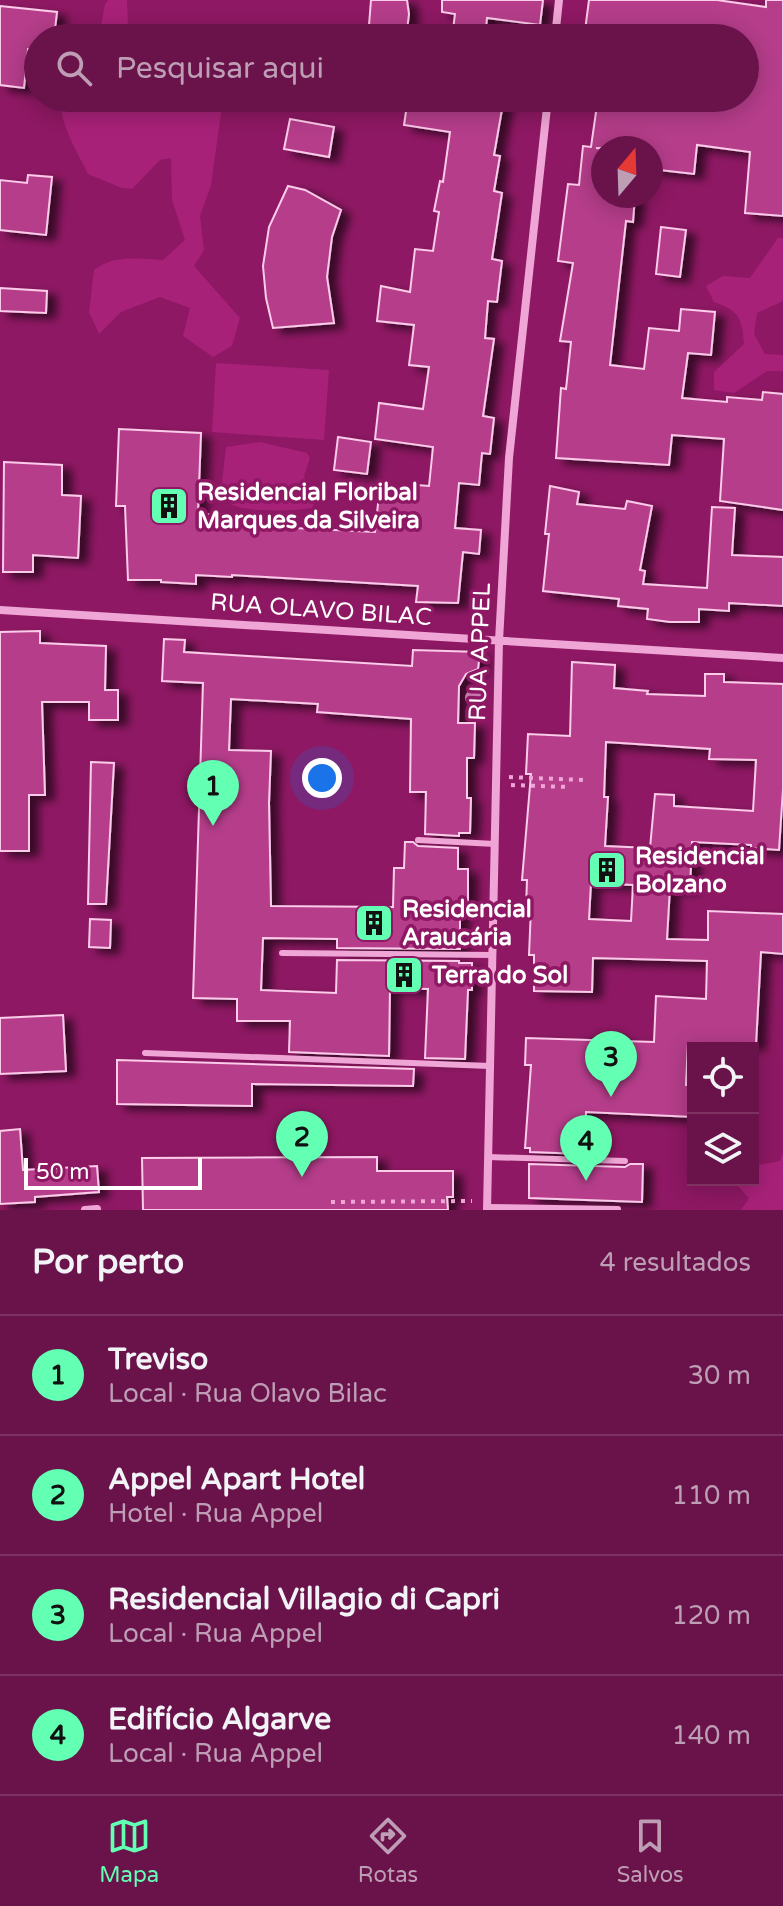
<!DOCTYPE html>
<html lang="pt">
<meta charset="utf-8">
<style>
:root{--surface:#6a124a;--page:#6f1b51;--text:#f1f3f6;--muted:#be9eb5;--line:#7d3262;--accent:#63ffb3}
body{margin:0;font-family:"Varela Round",sans-serif;background:var(--page);color:var(--text)}
.controls{position:absolute;right:24px;bottom:24px;display:grid;overflow:hidden;border-radius:0px;box-shadow:0 4px 20px #0003}
.controls button{width:72px;height:72px;display:grid;place-items:center;padding:0;border:0;border-bottom:2px solid var(--line);background:var(--surface);color:var(--text);font:40px sans-serif}
.compass{position:absolute;left:591px;top:136px;width:72px;height:72px;border-radius:50%;background:var(--surface);box-shadow:0 4px 20px #0003;rotate:19deg}
.scale{position:absolute;left:24px;bottom:20px;width:178px;box-sizing:border-box;padding-left:8px;border:4px solid #fff;border-top:0;font-size:22px;line-height:28px;white-space:nowrap;color:#fff;-webkit-text-stroke:6px #8e1863;paint-order:stroke}
.you{position:absolute;left:322px;top:778px;width:28px;height:28px;margin:-20px;border:6px solid #fff;border-radius:50%;background:#1a73e8;box-shadow:0 0 0 12px #1a73e833}
.badge{display:grid;place-items:center;width:52px;height:52px;border-radius:50%;background:var(--accent);color:#111;font-size:26px;font-weight:700}
.pin{position:absolute;translate:-50% -66px;filter:drop-shadow(0 2px 4px #0008)}
.pin::after{content:'';position:absolute;top:42px;width:28px;height:24px;background:inherit;clip-path:polygon(0 0,100% 0,50% 100%)}
.list{margin:0;padding:0;list-style:none}
h2{display:flex;justify-content:space-between;align-items:center;height:104px;margin:0;padding:0 32px;font-size:34px}
h2 small{font-size:26px;font-weight:400;color:var(--muted)}
.list li{display:grid;grid-template-columns:52px 1fr auto;gap:24px;align-items:center;box-sizing:border-box;height:120px;padding:0 32px;border-top:2px solid var(--line)}
.list b{display:block;font-size:30px;white-space:nowrap}
.list p{margin:0;font-size:26px;white-space:nowrap;color:var(--muted)}
.list em{font-size:26px;font-style:normal;color:var(--muted)}
.icon{flex:none;width:44px;height:44px;fill:none;stroke:currentColor;stroke-width:2;stroke-linecap:round;stroke-linejoin:round}
.map{position:relative;flex:none;width:783px;height:1210px;overflow:hidden}
.search{position:absolute;background:var(--surface);box-shadow:0 4px 20px #0003;left:24px;right:24px;top:24px;height:88px;display:flex;align-items:center;gap:20px;box-sizing:border-box;padding:0 28px;border-radius:44px;color:var(--muted);font-size:30px}
.sheet{height:584px;background:var(--surface)}
nav{display:flex;justify-content:space-around;align-items:center;box-sizing:border-box;height:112px;border-top:2px solid var(--line);background:var(--surface);font-size:22px;color:var(--muted)}
nav a{display:grid;justify-items:center;gap:4px}
nav .on{color:var(--accent)}
.map>svg:first-child{display:block}
</style>
<div class="map">
<svg width="783" height="1210" viewBox="0 0 783 1210">
<defs>
<filter id="shadow"><feDropShadow dx="9" dy="5" stdDeviation="4" flood-color="#0009"/></filter>
</defs>
<rect width="100%" height="100%" fill="#8e1863"/>
<!-- green -->
<path fill="#a82179" d="M108,0H127L128,24L133,38H99L105,4Z
M62,98H216L222,106L211,185L200,216L204,250L194,266L240,318L232,346L213,357L183,336L190,308L160,297L121,312L99,334L89,312L94,270C115,254 138,259 163,260L185,240L172,200L171,158L160,160L132,189L122,188L88,174C79,155 56,118 62,98Z
M778,238H783V301L757,313L754,334L765,354L783,355V371H767L734,393L714,390V372L744,344C742,317 739,311 714,302L706,286L723,276L750,278Z
M216,363L329,370L324,440L212,432Z
M260,442L307,453L310,458L304,476L314,502L312,508C295,511 242,513 229,503C228,502 222,493 221,492L226,447Z
M783,1152V1210H741L749,1198L732,1180H753V1166L780,1161Z"/>
<!-- building -->
<path fill="#b53d8a" stroke="#fbcbea" stroke-width="2" fill-rule="evenodd" filter="url(#shadow)" d="M371,0H407L409,14L406,38H368Z
M442,0H543L540,25L487,18L485,38H452L455,14L442,12Z
M589,0H717L766,7V0H783V216L745,213L750,152L697,145L694,174L651,169V148H596L603,149V196H635L633,222L626,221L610,365L644,369L649,328L679,331L681,309L715,312L711,355L688,353L682,398L727,402V397L762,400L763,392L783,394V510L720,501L724,439L672,435L669,465L556,458L561,388L566,389L571,342L560,341L573,263L558,261L568,184L579,185L583,146L591,147L598,98H745V38H584Z
M0,6L57,12L54,38H38V50L28,49L24,88L0,85Z
M408,98H445L485,105L486,98H504L494,155L500,156L494,191L502,193L492,259L502,261L497,302L488,301L485,338L494,339L483,416L494,418L490,454L482,453L479,485L459,483L455,528L481,530L479,554L463,552L458,603L416,602L418,586L232,575V577L196,575V584L161,582V580H128L125,506H116L119,429L201,433L198,513L235,518L234,525L375,532L380,485L416,489L417,485L429,486L433,447L375,439L379,403L423,409L429,367L409,365L414,325L377,321L381,286L410,292L415,249L433,251L439,212L434,211L440,181L443,182L450,132L404,125Z
M290,119L334,127L329,157L284,149Z
M28,175L52,177L46,235L0,230V180L27,183Z
M288,186L305,190L341,210L332,237L327,277L334,323L273,328L266,298L263,266L269,227Z
M661,227L686,230L680,277L656,274Z
M0,288L47,291L46,313L0,311Z
M338,437L371,442L367,474L334,470Z
M4,462L62,465V495L81,496L78,558L33,555V572H3Z
M550,486L579,492L577,504L625,509L627,501L652,506L640,570L645,571L643,584L707,588L712,507L735,508L732,555L783,557V606L729,603V611L699,609V622H670L647,619L648,609L618,606L619,599L543,591L549,534H545Z
M40,631V643L106,646L105,690H118V720H89V702H42L45,795H29V851H0V632Z
M164,639L185,640L184,652L412,666L413,650L480,652L478,669L466,674L459,686L458,723H475L474,758H467V798H471L470,833H459V836L425,834L426,792H410L411,719L317,712L318,704L231,699L229,750L271,751L269,803L271,906L393,907L394,868H404L405,842H413L418,846L458,848V869H468V906L460,905V949L337,948V939L263,938L261,990L336,993L337,960L459,961V963H472V990H468L465,1059L425,1058L428,989L390,988L389,1056L289,1052L290,1021H237V999L193,998L203,683L162,681Z
M572,662L615,665L614,688L648,691L647,694L705,696V674H724V682L783,684V789L779,850L751,848V845L692,842L690,888L670,887L667,939L708,940V911L783,914V954L761,952L756,1045L688,1043L686,1085H693V1117L586,1112L584,1154L530,1152V1148H525L531,1065H525L526,1038L654,1042L656,996L706,999L707,961L593,958L592,992L534,991V955H529L531,908H526L527,880H522L531,774H526L528,734L570,736ZM606,742L710,749L709,759L756,760L753,811L674,806V795L655,794L650,848L605,846L608,797H604ZM591,883L633,885L631,921L589,919Z
M91,762L114,763L106,904H88Z
M90,919L111,920L110,948L89,947Z
M63,1015L66,1071L0,1074V1018Z
M117,1060L414,1069L413,1086L252,1084V1106L117,1104Z
M20,1129L23,1170L97,1166L99,1192L35,1197V1202L0,1204V1131Z
M377,1157V1171H453V1197H447L448,1210H143L142,1158Z
M529,1164L625,1167L630,1164H643L642,1202L529,1198Z"/>
<g fill="none" stroke-linecap="round" stroke-linejoin="round">
<!-- path -->
<path stroke="#efa5d5" stroke-width="4" stroke-dasharray="4 6" stroke-linecap="butt" d="M509,777L583,780
M511,785L569,787
M331,1202L472,1201"/>
<!-- lane -->
<path stroke="#efa5d5" stroke-width="6" d="M418,840L495,844
M282,953L493,955
M145,1053L490,1066
M488,1157L625,1161
M487,1207L618,1209"/>
<!-- street -->
<path stroke="#efa5d5" stroke-width="8" d="M555,38L559,0
M0,610L783,658
M85,1210L97,1209
M487,1210L499,641L509,458L548,98"/>
</g>
<!-- trees -->
<circle fill="#ca7aad" cx="474" cy="698" r="9"/>
<!-- icons -->
<defs>
<symbol id="building-square" viewBox="-11 -11 22 22"><rect x="-9" y="-9" width="18" height="18" rx="4" fill="#63ffb3" stroke="#8e1863"/><path d="M-4-6H4V6H1V3H-1V6H-4ZM-2.5-4.3h1.7v1.8h-1.7ZM.8-4.3h1.7v1.8H.8ZM-2.5-1h1.7V.8h-1.7ZM.8-1h1.7V.8H.8Z" fill="#111"/></symbol>
</defs>
<g fill-rule="evenodd">
<use href="#building-square" x="147" y="484" width="44" height="44"/>
<use href="#building-square" x="585" y="848" width="44" height="44"/>
<use href="#building-square" x="352" y="901" width="44" height="44"/>
<use href="#building-square" x="382" y="953" width="44" height="44"/>
</g>
<g text-anchor="middle" dominant-baseline="central" stroke-width="7" stroke-linejoin="round" paint-order="stroke">
<!-- poi labels -->
<g font-size="24" font-weight="bold" fill="#fff" stroke="#8e1863" text-anchor="start">
<text x="197" y="492">Residencial Floribal<tspan x="197" dy="28">Marques da Silveira</tspan></text>
<text x="635" y="856">Residencial<tspan x="635" dy="28">Bolzano</tspan></text>
<text x="402" y="909">Residencial<tspan x="402" dy="28">Araucária</tspan></text>
<text x="432" y="975">Terra do Sol</text>
</g>
<!-- street labels -->
<g font-size="24" fill="#fff" stroke="#8e1863">
<text transform="translate(321 610) rotate(4)">RUA OLAVO BILAC</text>
<text transform="translate(480 652) rotate(-88)">RUA APPEL</text>
</g>
</g>
</svg>
<div class="controls">
<button><svg class="icon" aria-label="locate" viewBox="0 0 24 24"><circle cx="12" cy="12" r="6"/><path d="M12 2v4M12 18v4M2 12h4M18 12h4"/></svg></button>
<button><svg class="icon" aria-label="layers" viewBox="0 0 24 24"><path d="M12 4l9 5-9 5-9-5zM3 14l9 5 9-5"/></svg></button>
</div>
<svg class="compass" viewBox="-18 -18 36 36"><path d="M0-13l5 13h-10z" fill="#e53935"/><path d="M0 13l5-13h-10z" fill="#be9eb5"/></svg>
<div class="scale">50 m</div>
<div class="you"></div>
<div class="pin badge" style="left:213px;top:826px">1</div>
<div class="pin badge" style="left:302px;top:1177px">2</div>
<div class="pin badge" style="left:611px;top:1097px">3</div>
<div class="pin badge" style="left:586px;top:1181px">4</div>
<div class="search"><svg class="icon" aria-label="search" viewBox="0 0 24 24"><circle cx="10" cy="10" r="6"/><path d="M15 15l6 6"/></svg>Pesquisar aqui</div>
</div>
<section class="sheet">
<h2>Por perto<small>4 resultados</small></h2>
<ul class="list">
<li><span class="badge">1</span><div><b>Treviso</b><p>Local · Rua Olavo Bilac</p></div><em>30 m</em></li>
<li><span class="badge">2</span><div><b>Appel Apart Hotel</b><p>Hotel · Rua Appel</p></div><em>110 m</em></li>
<li><span class="badge">3</span><div><b>Residencial Villagio di Capri</b><p>Local · Rua Appel</p></div><em>120 m</em></li>
<li><span class="badge">4</span><div><b>Edifício Algarve</b><p>Local · Rua Appel</p></div><em>140 m</em></li>
</ul>
</section>
<nav>
<a class="on"><svg class="icon" aria-label="map" viewBox="0 0 24 24"><path d="M3 6l6-2 6 2 6-2v14l-6 2-6-2-6 2zM9 4v14M15 6v14"/></svg>Mapa</a>
<a><svg class="icon" aria-label="directions" viewBox="0 0 24 24"><path d="M12 3l9 9-9 9-9-9zM9 14v-3h6M13 9l2 2-2 2"/></svg>Rotas</a>
<a><svg class="icon" aria-label="saved" viewBox="0 0 24 24"><path d="M7 4h10v16l-5-4-5 4z"/></svg>Salvos</a>
</nav>
